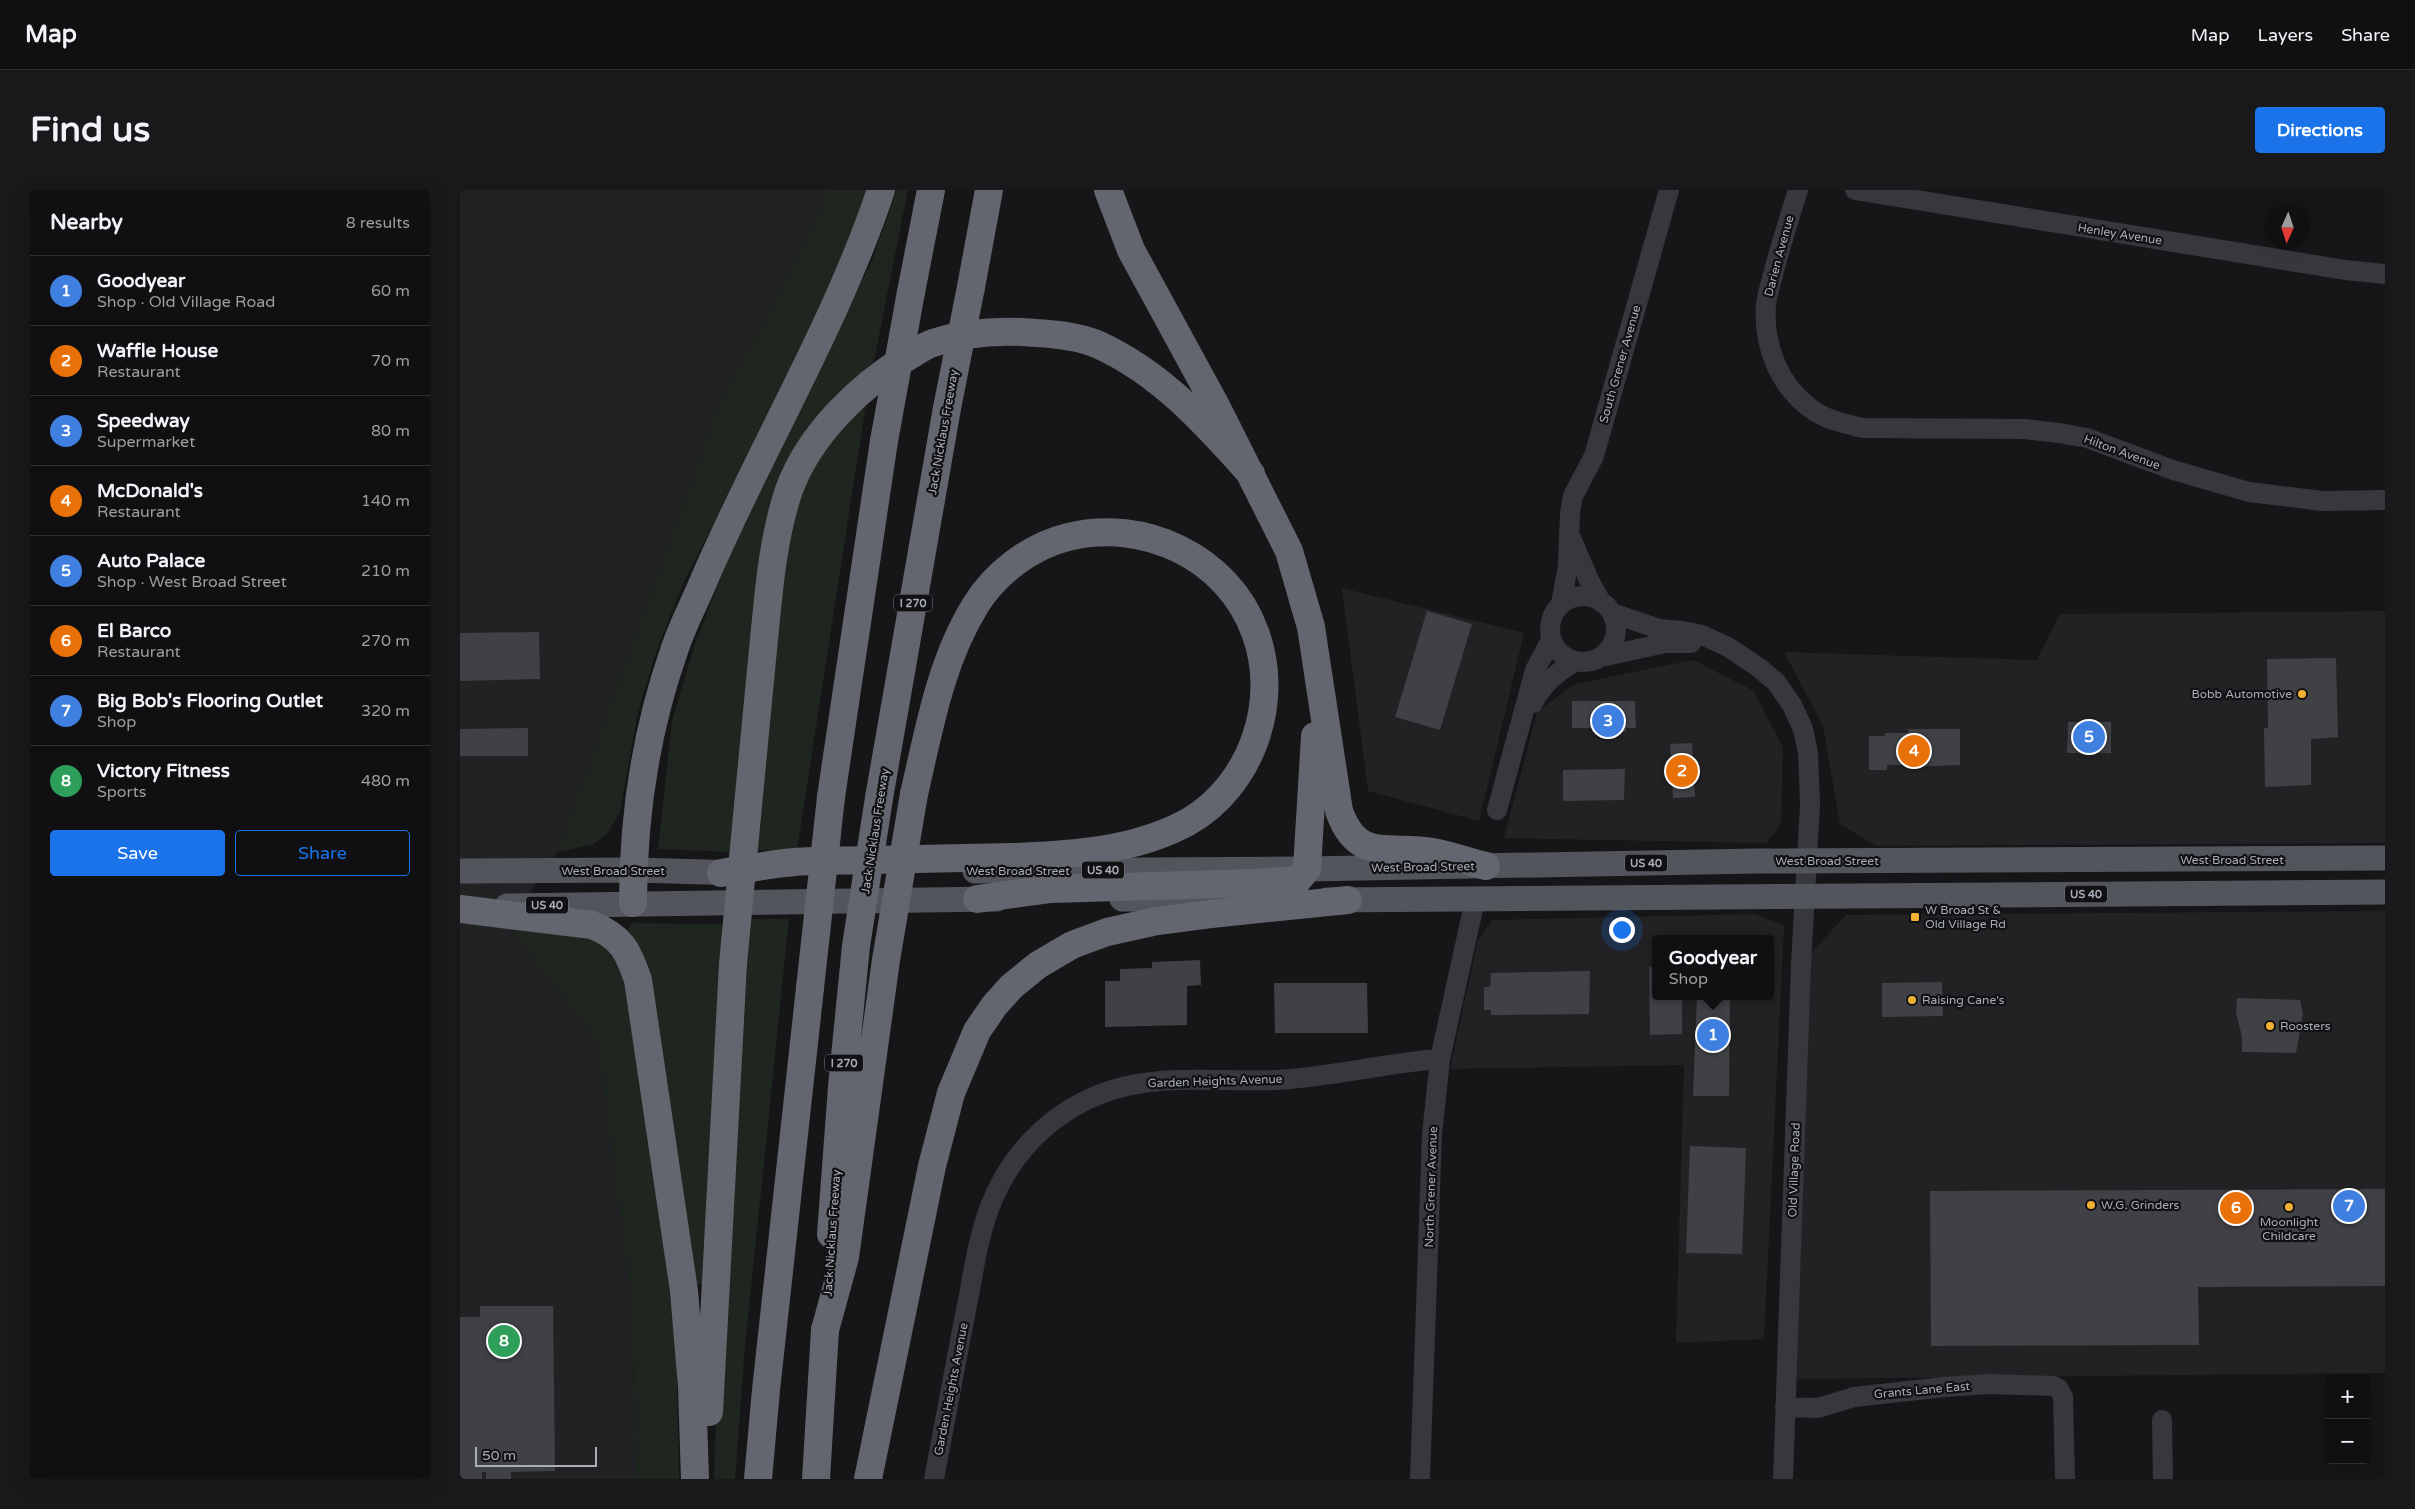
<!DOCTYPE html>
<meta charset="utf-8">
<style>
:root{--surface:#101012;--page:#19191b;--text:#f1f3f6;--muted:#9c9d9f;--line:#303032;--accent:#1a73e8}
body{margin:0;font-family:"Varela Round",sans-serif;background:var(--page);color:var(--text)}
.controls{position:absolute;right:15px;bottom:15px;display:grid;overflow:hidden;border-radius:5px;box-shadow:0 5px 20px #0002}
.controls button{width:45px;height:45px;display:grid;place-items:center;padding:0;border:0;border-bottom:1px solid var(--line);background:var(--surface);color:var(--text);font:25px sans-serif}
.compass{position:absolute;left:1805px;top:15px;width:45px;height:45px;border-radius:50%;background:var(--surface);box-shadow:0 5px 20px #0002;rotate:183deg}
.scale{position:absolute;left:15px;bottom:12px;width:122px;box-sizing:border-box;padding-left:5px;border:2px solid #a8adb8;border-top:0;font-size:14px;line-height:18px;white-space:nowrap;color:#a8adb8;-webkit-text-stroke:4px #111113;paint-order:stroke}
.you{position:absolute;left:1161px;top:739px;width:18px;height:18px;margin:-12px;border:4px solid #fff;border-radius:50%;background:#1a73e8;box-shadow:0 0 0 8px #1a73e833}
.badge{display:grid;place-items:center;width:32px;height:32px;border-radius:50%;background:var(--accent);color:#fff;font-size:16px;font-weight:700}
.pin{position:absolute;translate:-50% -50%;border:2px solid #fff;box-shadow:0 1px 5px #0006}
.popup{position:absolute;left:1192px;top:745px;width:122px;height:65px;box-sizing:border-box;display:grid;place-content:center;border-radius:5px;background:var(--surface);filter:drop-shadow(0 1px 4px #0005);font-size:16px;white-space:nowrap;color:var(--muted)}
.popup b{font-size:19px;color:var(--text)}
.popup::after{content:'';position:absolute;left:50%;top:100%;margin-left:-10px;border:10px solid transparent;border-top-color:var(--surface)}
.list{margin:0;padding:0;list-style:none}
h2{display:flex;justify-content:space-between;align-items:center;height:65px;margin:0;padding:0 20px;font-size:21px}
h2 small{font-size:16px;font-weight:400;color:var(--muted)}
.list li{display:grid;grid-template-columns:32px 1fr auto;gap:15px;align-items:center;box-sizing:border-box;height:70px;padding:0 20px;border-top:1px solid var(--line)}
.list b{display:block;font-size:19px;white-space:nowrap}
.list p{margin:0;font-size:16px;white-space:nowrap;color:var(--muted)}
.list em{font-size:16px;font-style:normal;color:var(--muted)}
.actions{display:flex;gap:10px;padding:15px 20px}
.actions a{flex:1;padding:11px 0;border:1px solid var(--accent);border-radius:5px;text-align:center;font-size:18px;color:var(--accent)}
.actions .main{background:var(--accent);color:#fff}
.map{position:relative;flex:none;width:1925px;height:1289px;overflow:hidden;border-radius:5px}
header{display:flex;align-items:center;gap:30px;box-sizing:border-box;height:70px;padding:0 25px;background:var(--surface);border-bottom:1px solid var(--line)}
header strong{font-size:24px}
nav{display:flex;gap:28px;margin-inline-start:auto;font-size:18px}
.intro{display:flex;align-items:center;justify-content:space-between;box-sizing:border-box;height:120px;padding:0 30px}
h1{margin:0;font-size:35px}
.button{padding:12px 22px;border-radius:5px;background:var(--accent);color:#fff;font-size:18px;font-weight:700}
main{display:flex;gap:30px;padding:0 30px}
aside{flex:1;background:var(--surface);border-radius:5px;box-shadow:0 5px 20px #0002}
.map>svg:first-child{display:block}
</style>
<header>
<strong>Map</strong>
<nav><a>Map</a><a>Layers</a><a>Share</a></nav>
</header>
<div class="intro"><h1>Find us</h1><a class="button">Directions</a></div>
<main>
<aside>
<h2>Nearby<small>8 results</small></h2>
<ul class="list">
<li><span class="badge" style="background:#3f7fe0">1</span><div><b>Goodyear</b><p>Shop · Old Village Road</p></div><em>60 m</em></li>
<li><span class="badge" style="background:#e8710a">2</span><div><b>Waffle House</b><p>Restaurant</p></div><em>70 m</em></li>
<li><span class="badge" style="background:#3f7fe0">3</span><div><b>Speedway</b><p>Supermarket</p></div><em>80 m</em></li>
<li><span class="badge" style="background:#e8710a">4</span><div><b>McDonald's</b><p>Restaurant</p></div><em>140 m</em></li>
<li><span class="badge" style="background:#3f7fe0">5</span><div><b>Auto Palace</b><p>Shop · West Broad Street</p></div><em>210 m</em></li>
<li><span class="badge" style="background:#e8710a">6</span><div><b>El Barco</b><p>Restaurant</p></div><em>270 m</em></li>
<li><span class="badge" style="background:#3f7fe0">7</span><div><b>Big Bob's Flooring Outlet</b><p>Shop</p></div><em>320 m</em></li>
<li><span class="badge" style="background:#2e9e5b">8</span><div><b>Victory Fitness</b><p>Sports</p></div><em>480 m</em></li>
</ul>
<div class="actions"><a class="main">Save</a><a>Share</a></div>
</aside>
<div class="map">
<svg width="1925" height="1289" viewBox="0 0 1925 1289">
<rect width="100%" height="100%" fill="#161618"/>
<!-- built -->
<path fill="#222225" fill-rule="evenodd" d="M0,0H368L338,67L258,217L97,662L48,736L138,852L172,1116L176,1289H0Z
M882,398L1064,443L1019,631L908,601Z
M1925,421V653L1416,656L1380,634L1363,536L1324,462L1577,470L1600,424Z
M1233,470L1294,501L1323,558L1321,634L1306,653L1044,648L1077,522L1115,494Z
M1925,721V1183L1327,1189L1341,774L1386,725Z
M1295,724L1324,736L1304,1149L1216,1153L1224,875L990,879L1018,750L1032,730ZM1196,749H1310V806H1196Z"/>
<!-- green -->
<path fill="#1e261f" d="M368,0H414L401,40L222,396L195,465L178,522L160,622L147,644L132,655L97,662L258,217L338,67Z
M437,0H448L413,176L376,207L298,390L270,662L198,659L212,531L235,454L280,337L411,73Z
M407,207L337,660H296L319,379L332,322L352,271Z
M291,729H329L285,1157L275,1289H254L261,1086Z
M173,733L264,734L242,1094L233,1096L179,766L168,739Z
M48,736L120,744L149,760L166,790L216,1145L219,1289H176L172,1116L138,852Z"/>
<!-- building -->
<path fill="#404145" d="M967,421L1012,434L980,540L935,527Z
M79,442L80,489L0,491V443Z
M1876,468L1878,547L1851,549V595L1805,597L1804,538H1808L1807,469Z
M1112,511H1175L1176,538H1166V542H1132V538H1112Z
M1608,532H1651V563H1607Z
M68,538V566H0V539Z
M1448,539H1500V575L1449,577V575H1427V580H1409V546H1425V543H1448Z
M1232,553L1235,607L1213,608L1210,554Z
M1165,579L1164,610L1103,611V580Z
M740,770L741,795L727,796V835L645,837V791H660V779L692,778V772Z
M1189,777H1196V806H1222V844L1190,845Z
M1130,781L1129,824L1031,825V820H1024V797H1030L1031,783Z
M1482,792L1483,826L1422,827V793Z
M814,793H907L908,843H815Z
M1237,806H1270L1269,906H1233Z
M1777,808L1840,810L1843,824L1836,863L1782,862V847L1776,822Z
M1230,956L1286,958L1282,1064L1226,1063Z
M1925,999V1096L1738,1097L1739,1155L1471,1156L1470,1001Z
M20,1116H93L95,1281L51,1282V1289H26V1282H22V1289H0V1127H20Z"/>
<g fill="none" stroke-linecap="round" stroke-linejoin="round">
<!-- minor -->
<path stroke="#37383d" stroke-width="20" d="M1338,0C1330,26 1322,51 1315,77C1312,89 1308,101 1306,114C1303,154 1318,194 1350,218C1365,230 1386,234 1403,238L1564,239L1599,243L1627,248L1713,280L1789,302L1863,311L1925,310
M1395,0L1885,80L1925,84
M1111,348L1129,390L1141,412
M1090 439a33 33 0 1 1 66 0a33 33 0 1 1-66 0Z
M1101,414L1108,376L1110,323L1113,306L1134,266L1209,0
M1152,423L1199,439L1223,441L1242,445L1268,457L1298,477L1316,492L1332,515L1343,539L1348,563L1350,615L1341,774L1323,1289
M1141,467L1205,453H1231
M1073,513C1083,494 1096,482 1115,472
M1037,620L1075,480L1091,450
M1325,1217L1358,1218L1394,1207L1484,1197L1529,1194L1594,1196L1599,1199L1603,1207L1605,1289
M1702,1230L1703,1289
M474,1289C484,1236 494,1183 504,1130C512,1094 516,1054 529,1019C552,957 602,911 667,896C715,885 767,892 816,890C871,887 925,873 980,869
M960,1289L972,944L980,869L1015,710"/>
<!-- major -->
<path stroke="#53555c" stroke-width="25" d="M0,681L173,680L283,683
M515,681L847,679L1297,671L1925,668
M662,709L787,710
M867,710L1925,702
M47,716L537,709"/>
<!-- highway -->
<path stroke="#63666e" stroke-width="28" d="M648,0L671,60L756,216L829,361L851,437L879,621C898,674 929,654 973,662C991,665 1008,672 1026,676
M511,97L529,0
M451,102L471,0
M371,607L424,251
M419,608L487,218
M287,626C293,567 298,508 304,449C309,399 313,347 329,300C349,245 399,196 449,166C456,162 464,156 473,153C506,142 542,140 576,143C596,144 621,147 639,155C702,184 745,233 791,284
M261,683C285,679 310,674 335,672C359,670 385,671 409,670C457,669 505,668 553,667C611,665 675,661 728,632C792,595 821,511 795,442C768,367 683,328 608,347C571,356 535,383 515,416C480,473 469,540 454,604
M517,709L591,699L794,693L838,690L847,679L855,546
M173,713C173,628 186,541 214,461C221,439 232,418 241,397C297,264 375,138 421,0
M0,719L132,735C162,747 168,761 178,790L224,1101L232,1197L235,1289
M249,1222L273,774
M298,1289L306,1200L350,798
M356,1289L365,1140
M408,1289L472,976L491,903L517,841L534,816L551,797L578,775L612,755L647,742L697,731L751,724L888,710"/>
<!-- highway-bridge -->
<path stroke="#63666e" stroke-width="28" d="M487,218L511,97
M424,251L451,102
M273,774L287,626
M350,798L371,607
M371,1044L382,897L396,756L419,608
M365,1140L385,1067L426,770L454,604"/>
</g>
<!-- markers -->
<g fill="#f2b134" stroke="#111113" stroke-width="2">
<circle cx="1842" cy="504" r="5"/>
<rect x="1450" y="722" width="10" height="10" rx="2.5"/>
<circle cx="1452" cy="810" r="5"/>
<circle cx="1810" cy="836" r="5"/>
<circle cx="1631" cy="1015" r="5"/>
<circle cx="1829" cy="1017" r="5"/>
</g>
<g text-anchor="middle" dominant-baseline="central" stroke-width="4.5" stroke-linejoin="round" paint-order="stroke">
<!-- shield labels -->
<g fill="#111113" stroke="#7b7e86" stroke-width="1">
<rect x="434" y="404.5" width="38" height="17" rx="4"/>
<rect x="1165" y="664.5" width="42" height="17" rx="4"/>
<rect x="622" y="671.5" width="42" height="17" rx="4"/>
<rect x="1605" y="695.5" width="42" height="17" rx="4"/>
<rect x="66" y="706.5" width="42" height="17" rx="4"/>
<rect x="365" y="864.5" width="38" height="17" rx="4"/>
</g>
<g font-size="11" font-weight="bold" fill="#a8adb8">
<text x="453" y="413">I 270</text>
<text x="1186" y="673">US 40</text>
<text x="643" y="680">US 40</text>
<text x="1626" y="704">US 40</text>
<text x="87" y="715">US 40</text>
<text x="384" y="873">I 270</text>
</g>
<!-- street labels -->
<g font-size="12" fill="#a8adb8" stroke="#111113">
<text transform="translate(1660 44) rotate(9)">Henley Avenue</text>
<text transform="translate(1319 66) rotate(-75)">Darien Avenue</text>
<text transform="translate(1160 174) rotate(-74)">South Grener Avenue</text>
<text transform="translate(483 242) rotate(-80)">Jack Nicklaus Freeway</text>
<text transform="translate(1662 262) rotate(20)">Hilton Avenue</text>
<text transform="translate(415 641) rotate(-81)">Jack Nicklaus Freeway</text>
<text x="1772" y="670">West Broad Street</text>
<text x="1367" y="671">West Broad Street</text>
<text transform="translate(963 677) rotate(-1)">West Broad Street</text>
<text x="153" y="681">West Broad Street</text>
<text x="558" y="681">West Broad Street</text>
<text transform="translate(755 891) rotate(-2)">Garden Heights Avenue</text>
<text transform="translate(1334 980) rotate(-88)">Old Village Road</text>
<text transform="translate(971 997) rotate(-88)">North Grener Avenue</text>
<text transform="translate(372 1043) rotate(-86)">Jack Nicklaus Freeway</text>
<text transform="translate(491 1199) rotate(-79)">Garden Heights Avenue</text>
<text transform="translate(1462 1200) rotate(-5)">Grants Lane East</text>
</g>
<!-- poi labels -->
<g font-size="12" fill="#a8adb8" stroke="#111113" text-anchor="start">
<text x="1832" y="504" text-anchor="end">Bobb Automotive</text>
<text x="1465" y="720">W Broad St &amp;<tspan x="1465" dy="14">Old Village Rd</tspan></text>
<text x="1462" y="810">Raising Cane's</text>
<text x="1820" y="836">Roosters</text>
<text x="1641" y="1015">W.G. Grinders</text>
<text x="1829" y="1032" text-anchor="middle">Moonlight<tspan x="1829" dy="14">Childcare</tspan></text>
</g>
</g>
</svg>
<div class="controls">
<button>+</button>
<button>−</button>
</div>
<svg class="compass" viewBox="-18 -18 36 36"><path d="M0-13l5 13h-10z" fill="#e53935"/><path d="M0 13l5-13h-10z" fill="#9c9d9f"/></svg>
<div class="scale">50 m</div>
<div class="you"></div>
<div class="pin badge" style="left:1253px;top:845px;background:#3f7fe0">1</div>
<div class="popup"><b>Goodyear</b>Shop</div>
<div class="pin badge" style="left:1222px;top:581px;background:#e8710a">2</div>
<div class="pin badge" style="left:1148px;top:531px;background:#3f7fe0">3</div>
<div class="pin badge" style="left:1454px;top:561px;background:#e8710a">4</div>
<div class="pin badge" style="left:1629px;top:547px;background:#3f7fe0">5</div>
<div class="pin badge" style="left:1776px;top:1018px;background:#e8710a">6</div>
<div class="pin badge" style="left:1889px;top:1016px;background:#3f7fe0">7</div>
<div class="pin badge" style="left:44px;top:1151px;background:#2e9e5b">8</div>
</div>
</main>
